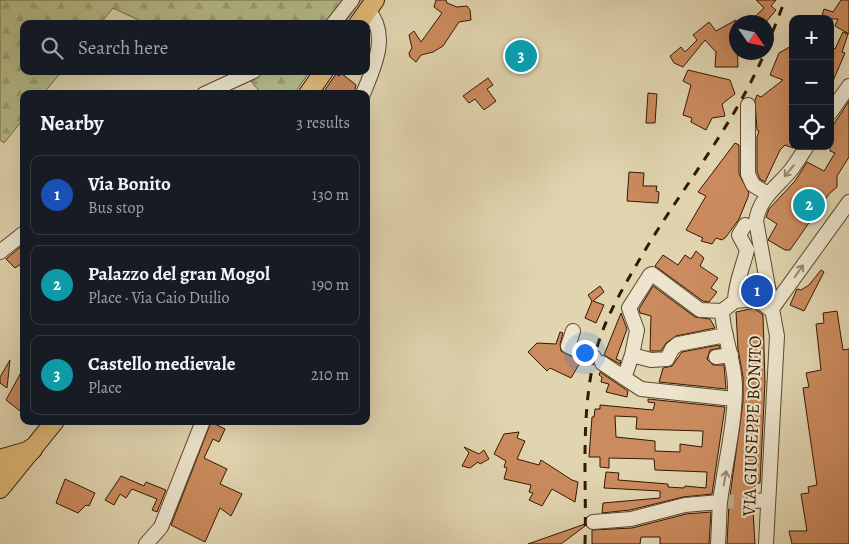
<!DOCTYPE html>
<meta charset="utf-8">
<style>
:root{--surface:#171b24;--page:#20242c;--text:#f1f3f6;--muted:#9ea1a6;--line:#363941;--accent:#c59692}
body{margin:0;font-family:Alegreya,serif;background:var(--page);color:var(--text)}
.controls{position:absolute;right:15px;top:15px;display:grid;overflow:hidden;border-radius:10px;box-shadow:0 5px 20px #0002}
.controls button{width:45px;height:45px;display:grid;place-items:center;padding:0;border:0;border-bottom:1px solid var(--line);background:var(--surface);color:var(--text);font:25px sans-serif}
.compass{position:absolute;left:729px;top:15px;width:45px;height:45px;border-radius:50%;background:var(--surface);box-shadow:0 5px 20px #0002;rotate:124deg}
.you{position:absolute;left:584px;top:352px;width:18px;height:18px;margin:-12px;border:4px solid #fff;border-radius:50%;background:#1a73e8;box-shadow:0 0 0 8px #1a73e833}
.badge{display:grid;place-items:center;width:32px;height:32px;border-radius:50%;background:var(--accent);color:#fff;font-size:16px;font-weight:700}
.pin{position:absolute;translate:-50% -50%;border:2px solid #fff;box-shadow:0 1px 5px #0006}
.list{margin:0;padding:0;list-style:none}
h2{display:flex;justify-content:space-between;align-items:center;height:65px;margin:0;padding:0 20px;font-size:21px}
h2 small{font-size:16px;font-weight:400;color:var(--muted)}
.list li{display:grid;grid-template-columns:32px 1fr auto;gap:15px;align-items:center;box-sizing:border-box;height:80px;margin:0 10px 10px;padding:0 10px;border:1px solid var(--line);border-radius:10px}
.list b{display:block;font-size:19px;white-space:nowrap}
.list p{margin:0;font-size:16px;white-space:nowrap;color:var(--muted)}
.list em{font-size:16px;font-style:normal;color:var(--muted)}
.icon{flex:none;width:28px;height:28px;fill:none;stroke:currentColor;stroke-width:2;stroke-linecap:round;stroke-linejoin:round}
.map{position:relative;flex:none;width:849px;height:544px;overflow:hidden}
.search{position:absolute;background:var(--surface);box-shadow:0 5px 20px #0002;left:20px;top:20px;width:350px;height:55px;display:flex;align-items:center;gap:12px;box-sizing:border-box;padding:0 18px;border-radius:10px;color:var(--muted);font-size:19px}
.panel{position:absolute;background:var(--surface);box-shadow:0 5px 20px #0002;left:20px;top:90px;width:350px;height:335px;border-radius:10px}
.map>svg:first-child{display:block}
</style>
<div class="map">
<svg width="849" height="544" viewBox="0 0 849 544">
<defs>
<pattern id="forest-firs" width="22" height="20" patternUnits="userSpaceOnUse" patternTransform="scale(1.25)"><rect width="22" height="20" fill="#b6bc89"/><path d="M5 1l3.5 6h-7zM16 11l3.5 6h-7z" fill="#9da174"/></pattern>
</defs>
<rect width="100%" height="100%" fill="#e1d5b0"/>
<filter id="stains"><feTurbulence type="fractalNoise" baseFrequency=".004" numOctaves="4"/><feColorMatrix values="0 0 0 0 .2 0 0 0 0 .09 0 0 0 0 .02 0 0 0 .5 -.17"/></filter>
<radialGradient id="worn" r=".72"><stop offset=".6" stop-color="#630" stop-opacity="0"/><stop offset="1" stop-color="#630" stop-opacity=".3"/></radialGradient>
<!-- forest -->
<path fill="url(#forest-firs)" stroke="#746a44" d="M0,0H361L344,24H147L113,8L100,24H24V71H62L43,94H24V118L4,143L0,140Z
M242,71H310L294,94H262Z"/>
<!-- building -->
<path fill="#cb8b5e" stroke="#331900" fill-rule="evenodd" d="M436,0H446L447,3L457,7L467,6L470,10L471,20L459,22L443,46L433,52L421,55L416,62L410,57L409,53L412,48L409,35L414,31L421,42L442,13L434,7Z
M756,0H776L771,6L776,10L766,22H749L764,8Z
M841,0H849V34L835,26L838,19H821L824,9L833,12Z
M736,20L738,67H715L716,52L705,40L683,67L674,63L670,56L681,47L685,52L697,40L693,35L709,22L716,31Z
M843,32L848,34L842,52L845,53L830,88V46L835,49Z
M516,45L535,58L528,67L508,56Z
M793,45V148L785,145L780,150L765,182L760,179L757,172V137L759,131L757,130L755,100L757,95L761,97L783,80L770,75L779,53Z
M688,70L730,80L735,94L722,104L725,116L712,118L706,130L691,122L692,118L683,115L691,85L683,81Z
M341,73L356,85L354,94H322L336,74L339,76Z
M488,78L493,85L487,89L496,101L484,110L475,99L469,103L463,96Z
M648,93L657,94L655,123H646Z
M849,101V157L837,176V187L829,194L790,250H785L768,240L777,224L766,217L769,209L795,181L807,162L824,171L835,153L830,151V130Z
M735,143L739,145V174L749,193L748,197L739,219L726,237L722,240L716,238L712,244L701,241L703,238L686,230L706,196L698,192Z
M629,172L644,173L643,186H657L656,191L659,192L658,203L627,201Z
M24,244V262L15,268L6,259Z
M696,251L704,258L700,266L718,278L711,288L717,292L709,302L703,301L655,266L663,255L678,265L685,255L691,259Z
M821,270L824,272L804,311L790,305L797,289L801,290L809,285Z
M600,286L604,292L593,301L604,305L596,323L585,318L592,301L588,295Z
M653,286L695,317L710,319L715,328L676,336L666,343L661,351H650L651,316L640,313L639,309Z
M754,308L763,315L765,382L760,483H755L754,492L749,494L745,501L747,506L753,510L755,544H727L729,503L743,402V377L738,349L736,312Z
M837,311L843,350L849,349V544H792L789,531H807L801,494L809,493L808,487L817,485L803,388L809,387L806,373L821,370L816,324L824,323L823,313Z
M621,313L627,329L616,359L621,361L620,364L604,355Z
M560,332L563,333L560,344L561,351L581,361L571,378L550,368L547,371L528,352L537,343L556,344Z
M719,345L720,348L710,350L707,359L713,365H724L726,389L659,382L663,368L672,366L682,352Z
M10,360L7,388L0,383V377Z
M24,367V414L6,400Z
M600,372L628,391L627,397L606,392L609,384L601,382L602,377L599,375Z
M648,399L725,407L712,494L683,497L630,510L602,513L603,503L660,498V491L604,488L606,472L619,473L618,480L668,484V487L684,488L685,486L706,488L707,472L655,470L654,459L609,458V468L600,467V457H589L592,417H594L595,409H600V405L653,410L655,403L648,402ZM615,416L637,417L636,429L703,431L702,447L680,444V452L655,451V441L616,437Z
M211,422L225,429L219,442L213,439L204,458L227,469L220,484L242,494L231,516L220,508L205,542L171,525Z
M519,432L517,438L525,441L517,459L539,465L541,460L572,480L578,482L575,502L552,489L542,506L529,500L533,493L529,492L531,485L504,479L507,468L504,467L506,461L494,454L504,434Z
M464,447L479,454L484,450L489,459L480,464L478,462L470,468L462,466L469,453Z
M121,476L144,486L146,482L166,490L157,512L152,510L157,499L132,489L126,498L120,494L114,505L105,500Z
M65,479L95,493L89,506L86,505L78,513L56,503Z
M711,512L709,544H660V537H641L640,544H592V530L632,528L686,514Z
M585,524V526L561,544H528Z"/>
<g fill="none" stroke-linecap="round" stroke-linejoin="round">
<!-- minor-tunnel -->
<path stroke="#beaf8d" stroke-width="14" stroke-dasharray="14 7" stroke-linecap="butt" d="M720,502L754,501"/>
<defs>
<path id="minor" d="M333,24L352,0
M204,94L254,71
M363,94C374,67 390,35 368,10
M748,105V174L753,185L768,194
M830,113L849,86
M0,252L24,233
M735,301C735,284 743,267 747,250L739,235L745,225
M771,310L849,202
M573,331L568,346L594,357
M632,355L651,360L667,359L672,349L678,344L726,335
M716,357L731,355
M602,363L641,389L734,399
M624,378L632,355L637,330L629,308L650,275L652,274L700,310L722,311
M754,501L768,500
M593,522L631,519L685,505L720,502
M146,544L161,527L203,421
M718,544C719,530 719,515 720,502C725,463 735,426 735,387C735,360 723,337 722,311L735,301L757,299L771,310
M766,544L777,336L756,221C760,197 777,187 791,170C797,162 802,154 807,146"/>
<path id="major" d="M358,24L375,0
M308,94L324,71
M0,459L27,451
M0,489L55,421"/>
<path id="highway" d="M0,476L32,449"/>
</defs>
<!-- minor casing -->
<use href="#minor" stroke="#5e482c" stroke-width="16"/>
<!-- major casing -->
<use href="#major" stroke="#331900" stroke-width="20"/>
<!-- highway casing -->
<use href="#highway" stroke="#331900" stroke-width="22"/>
<!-- minor -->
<use href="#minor" stroke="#ece4cc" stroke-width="14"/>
<!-- major -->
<use href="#major" stroke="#e0ba78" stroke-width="18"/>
<!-- highway -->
<use href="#highway" stroke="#e0ba78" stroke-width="20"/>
<!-- rail -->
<path stroke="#331900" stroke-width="3" stroke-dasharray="9 9" stroke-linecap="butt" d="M766,49L785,0
M585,544C587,477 579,410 598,344C606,318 620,293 634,269C675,196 732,130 765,52"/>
</g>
<!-- one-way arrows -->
<defs><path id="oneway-shaft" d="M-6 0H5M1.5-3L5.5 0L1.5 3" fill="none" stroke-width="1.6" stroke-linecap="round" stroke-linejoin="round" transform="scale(1.25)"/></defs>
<g stroke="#998970">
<use href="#oneway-shaft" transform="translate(789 171) rotate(130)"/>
<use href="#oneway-shaft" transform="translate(799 271) rotate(-55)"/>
<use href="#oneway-shaft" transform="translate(725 478) rotate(-80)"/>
</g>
<g text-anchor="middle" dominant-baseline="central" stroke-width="4" stroke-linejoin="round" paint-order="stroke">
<!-- street labels -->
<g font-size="18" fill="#331900" stroke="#ece4cc">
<text transform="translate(752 426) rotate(-88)">VIA GIUSEPPE BONITO</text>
</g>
</g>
<rect width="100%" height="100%" filter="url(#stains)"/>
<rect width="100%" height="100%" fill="url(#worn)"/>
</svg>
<div class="controls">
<button>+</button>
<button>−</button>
<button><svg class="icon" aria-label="locate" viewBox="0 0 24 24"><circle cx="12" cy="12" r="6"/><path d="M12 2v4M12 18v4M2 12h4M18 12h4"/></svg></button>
</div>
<svg class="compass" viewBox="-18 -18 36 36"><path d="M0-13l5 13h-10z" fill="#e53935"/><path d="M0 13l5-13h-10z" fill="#9ea1a6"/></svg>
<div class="you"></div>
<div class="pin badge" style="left:757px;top:291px;background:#1a4fb4">1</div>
<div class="pin badge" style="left:809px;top:205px;background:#0f9aa8">2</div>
<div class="pin badge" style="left:521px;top:56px;background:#0f9aa8">3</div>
<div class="search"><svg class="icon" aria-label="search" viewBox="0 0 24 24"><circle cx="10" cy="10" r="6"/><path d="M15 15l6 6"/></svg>Search here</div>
<section class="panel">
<h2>Nearby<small>3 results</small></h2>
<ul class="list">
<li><span class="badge" style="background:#1a4fb4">1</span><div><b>Via Bonito</b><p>Bus stop</p></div><em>130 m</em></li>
<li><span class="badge" style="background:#0f9aa8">2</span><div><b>Palazzo del gran Mogol</b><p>Place · Via Caio Duilio</p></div><em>190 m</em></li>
<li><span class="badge" style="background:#0f9aa8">3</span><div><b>Castello medievale</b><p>Place</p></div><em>210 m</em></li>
</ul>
</section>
</div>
